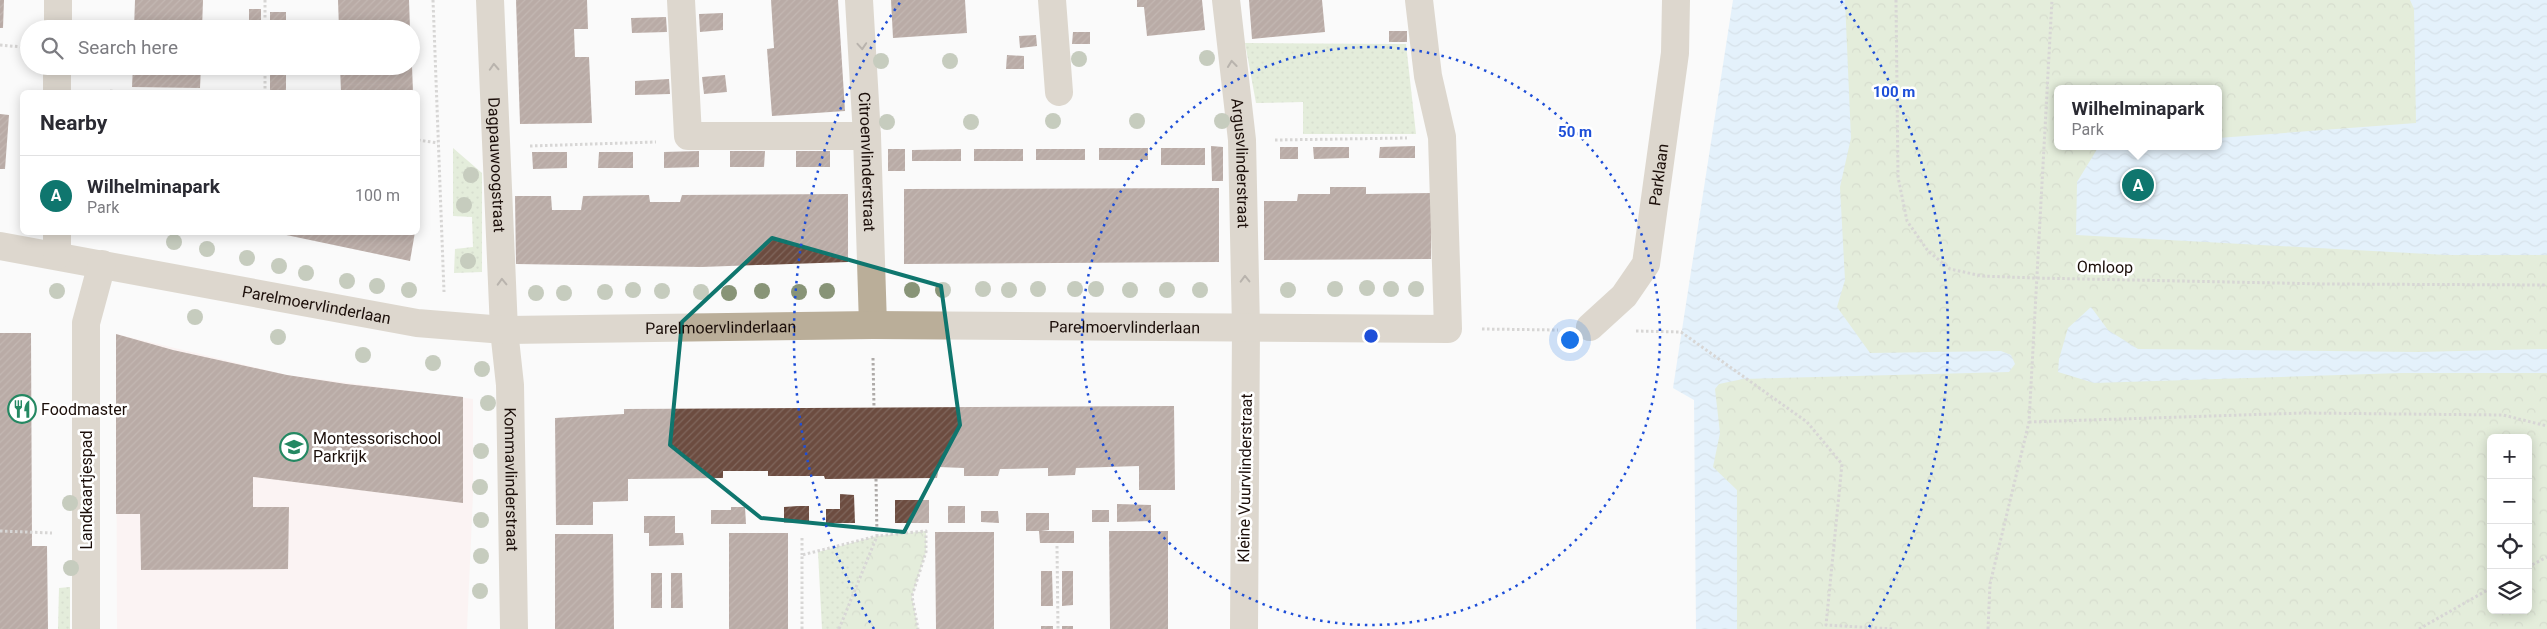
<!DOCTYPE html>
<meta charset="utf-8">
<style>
:root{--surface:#fff;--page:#f2f2f3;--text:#2b2b33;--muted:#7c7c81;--line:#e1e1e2;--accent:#0f766e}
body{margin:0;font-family:Roboto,sans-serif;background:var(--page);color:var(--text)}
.controls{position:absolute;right:15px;bottom:15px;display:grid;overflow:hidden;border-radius:8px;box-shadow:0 2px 12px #0003}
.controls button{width:45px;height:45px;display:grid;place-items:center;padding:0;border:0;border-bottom:1px solid var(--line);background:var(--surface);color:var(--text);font:25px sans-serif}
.you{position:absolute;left:1569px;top:339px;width:18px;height:18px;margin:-12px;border:4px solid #fff;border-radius:50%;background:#1a73e8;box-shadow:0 0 0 8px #1a73e833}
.badge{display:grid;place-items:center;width:32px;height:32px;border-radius:50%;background:var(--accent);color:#fff;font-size:16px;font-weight:700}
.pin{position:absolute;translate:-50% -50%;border:2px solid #fff;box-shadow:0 1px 5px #0006}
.popup{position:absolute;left:2054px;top:85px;width:168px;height:65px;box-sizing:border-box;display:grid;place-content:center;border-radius:8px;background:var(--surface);filter:drop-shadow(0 1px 4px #0005);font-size:16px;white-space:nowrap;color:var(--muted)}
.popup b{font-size:19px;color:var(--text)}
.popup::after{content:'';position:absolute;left:50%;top:100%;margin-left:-10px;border:10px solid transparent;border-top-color:var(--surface)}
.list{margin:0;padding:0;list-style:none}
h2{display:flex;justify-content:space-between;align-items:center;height:65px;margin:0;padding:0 20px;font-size:21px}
h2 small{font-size:16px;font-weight:400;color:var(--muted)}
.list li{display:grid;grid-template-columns:32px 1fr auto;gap:15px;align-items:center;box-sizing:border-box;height:80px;padding:0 20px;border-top:1px solid var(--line)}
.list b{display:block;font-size:19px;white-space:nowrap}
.list p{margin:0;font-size:16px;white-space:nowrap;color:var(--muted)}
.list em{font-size:16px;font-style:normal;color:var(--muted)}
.icon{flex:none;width:28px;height:28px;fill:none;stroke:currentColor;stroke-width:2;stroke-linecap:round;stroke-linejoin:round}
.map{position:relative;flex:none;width:2547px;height:629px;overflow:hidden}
.search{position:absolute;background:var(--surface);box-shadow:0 2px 12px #0003;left:20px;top:20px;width:400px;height:55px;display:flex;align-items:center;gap:12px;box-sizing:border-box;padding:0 18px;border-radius:28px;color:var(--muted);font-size:19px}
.panel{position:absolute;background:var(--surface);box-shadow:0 2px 12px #0003;left:20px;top:90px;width:400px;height:145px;border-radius:8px}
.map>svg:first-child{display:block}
</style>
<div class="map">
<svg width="2547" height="629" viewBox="0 0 2547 629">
<defs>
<pattern id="grass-dots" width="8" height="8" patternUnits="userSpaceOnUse" patternTransform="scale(1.25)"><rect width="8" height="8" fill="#caddb6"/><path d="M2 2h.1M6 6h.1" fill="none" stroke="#adbc9b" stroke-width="1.8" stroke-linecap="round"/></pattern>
<pattern id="park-crowns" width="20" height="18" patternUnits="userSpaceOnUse" patternTransform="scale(1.25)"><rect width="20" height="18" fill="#caddb6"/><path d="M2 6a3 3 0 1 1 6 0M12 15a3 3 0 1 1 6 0" fill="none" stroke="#adbc9b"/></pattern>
<pattern id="water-waves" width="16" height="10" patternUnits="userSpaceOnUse" patternTransform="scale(1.25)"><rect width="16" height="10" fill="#cae7fc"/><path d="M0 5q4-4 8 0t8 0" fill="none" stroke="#adc5d7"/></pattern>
<pattern id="building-hatch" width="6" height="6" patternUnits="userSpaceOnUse" patternTransform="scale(1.25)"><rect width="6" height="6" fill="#6c4c40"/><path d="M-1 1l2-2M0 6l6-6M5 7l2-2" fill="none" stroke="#80675d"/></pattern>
</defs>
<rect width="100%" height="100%" fill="#fafafa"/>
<!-- education -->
<path fill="#fcecea" d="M116,334L287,375L473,399V495L467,629H117Z"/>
<!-- grass -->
<path fill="url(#grass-dots)" d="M1245,43L1406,44L1416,134H1303V102L1256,103Z
M453,148L482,173V272L454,273L455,249L473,247L472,217L453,216Z
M877,536L839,629H822L818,552Z
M70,587V629H58L59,588Z"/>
<!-- park -->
<path fill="url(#park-crowns)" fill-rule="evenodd" d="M1754,0H2547V629H1706L1705,370ZM2058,89H2218V146H2058ZM2491,438H2528V610H2491Z
M926,531V552L912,596L918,629H839L877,536Z"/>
<!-- water -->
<path fill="url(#water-waves)" d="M1733,0H1845L1851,138L1840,187L1845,280L1837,307L1870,353L2001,351L2011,355L2015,364L2009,372L1743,379L1719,384L1715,389L1720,433L1713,467L1737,490V629H1696L1694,400L1673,388Z
M2410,0H2547V255H2446L2076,235L2077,182L2099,146H2218V138L2416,123L2414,9Z
M2091,307L2108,330L2138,349L2417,352L2547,349V373H2401L2094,383L2058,372L2059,359L2068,328Z"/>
<!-- building -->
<path fill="url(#building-hatch)" d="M0,0H4L3,28H0Z
M135,0H203L202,29H134Z
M338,0H409L410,29H339Z
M516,0H587L588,29H574L575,57H589L592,123L520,124Z
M771,0H838L845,111L772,116L767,49L774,48Z
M891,0H965L967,33L893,38Z
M1137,0H1202L1205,30L1147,36L1144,7H1137Z
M1249,0H1322L1325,32L1252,39Z
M249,9H261V29H249Z
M270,12H286V29H270Z
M723,13V30L700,32L699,14Z
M666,17L667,32L632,33L631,18Z
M1389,31H1407V42H1389Z
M1073,32H1090V44H1072Z
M1036,35L1037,46L1020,48L1019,36Z
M1007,55L1024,56V69H1006Z
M133,66H201L200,88L132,87Z
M250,66H262V75H250Z
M340,66H412L413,92H341Z
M270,74L286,75V92H270Z
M725,75L727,92L704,94L702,77Z
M669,79L670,94L635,95V81Z
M0,114L9,115L5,169H0Z
M1211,146L1223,147V181H1212Z
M1415,146V158H1379L1380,147Z
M1280,147H1298V159H1280Z
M1313,147H1349V158L1314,159Z
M1099,148H1148V160H1099Z
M1161,148H1205V165H1161Z
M888,149H905V171H888Z
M961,149V161H912V150Z
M974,149H1023V161H974Z
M1036,149H1085V160H1036Z
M699,151V167L664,168V152Z
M730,151H765L764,167H730Z
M796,151H830V167H796Z
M532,152H567V168L533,169Z
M599,152H633V168H598Z
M1330,187H1366V194L1431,193V259L1264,260V201H1297L1298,194H1330Z
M1219,188V262L904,264V189Z
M848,194V262L701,267L516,264L515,196H551L552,210H581L583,196L649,195L650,202H680L682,195Z
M272,232H415L410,261Z
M0,333H31L32,546H47L48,629H0Z
M116,334L173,350L287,375L346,384L463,397V503L253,477V507H289L288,569L141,570L140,514H116Z
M1174,406L1175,490H1139V466L1076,468L1075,475L1048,476V468L1000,469L998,476H964V468L939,467L937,478L825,479L824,476H768V471H723V478L628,479V501L593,502V525H556L555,418L624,414V409Z
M840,494L854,495L855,523H826V509H840Z
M895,500H929V523H895Z
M1117,504L1151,505V521L1117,522Z
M798,506H809V523H784V507Z
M948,506H965V523H948Z
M731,507H745L746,524H711V510H731Z
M1092,510H1109V522H1092Z
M981,511H998L999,523L981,522Z
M1026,513H1049V530L1041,531H1074V543H1040L1039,531H1026Z
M644,516H675V533H683L684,545L649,546V533H644Z
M1109,531H1168V629H1110Z
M935,532H994V629H936Z
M729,533H788V629H729Z
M555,534H613L614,629H555Z
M1041,571H1052L1053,606H1041Z
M1062,571H1073V605L1062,606Z
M651,573H662V608H651Z
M671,573H682L683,608H671Z
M1041,626H1053V629H1041Z
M1062,626H1073V629H1062Z"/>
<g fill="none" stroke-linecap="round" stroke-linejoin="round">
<!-- path -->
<path stroke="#aeaaa8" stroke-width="3" stroke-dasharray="2.5 2.5" stroke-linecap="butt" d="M265,0V29
M433,0L444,292
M1896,0L1898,177L1907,221L1928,251L1950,269L1982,276L2035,278L2325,284L2547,285
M0,45L22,47
M265,66V92
M110,91L119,92
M418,140L438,143
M1275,140L1407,138
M530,146L656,142
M1482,329L1558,330
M1636,331L1681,332L1807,422L1842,464L1826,625L1894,629
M873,358L874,408
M2029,422L2303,413L2503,415L2547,426
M0,531L52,533
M802,538V555
M1057,546L1058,629
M2528,567L2547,557
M802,629V555L877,536L926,531V552L912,596L918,629
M839,629L877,536L876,479
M1988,629L1990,584L2029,422L2052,0
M2419,629L2491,588"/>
<!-- minor -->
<g stroke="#baae99" stroke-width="28">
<path id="s1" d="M490,0L504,330L510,385L514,629"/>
<path d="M681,0L688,136H867"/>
<path id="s2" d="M859,0L867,136L873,325"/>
<path d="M1052,0L1059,92"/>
<path id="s3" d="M1226,0L1242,140L1246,328L1244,629"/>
<path d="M58,29V0"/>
<path d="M57,92V66"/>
<path id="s4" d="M0,246L417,323L504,330L873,325L1448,329L1442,137L1428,76L1419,0"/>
<path d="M57,255V232"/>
<path id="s5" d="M1590,327L1624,296L1646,264L1675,53L1676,0"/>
<path d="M86,629V323L102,264"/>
</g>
</g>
<!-- trees -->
<g fill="#889477">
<circle cx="1207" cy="58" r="8"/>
<circle cx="1079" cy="59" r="8"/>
<circle cx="881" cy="61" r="8"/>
<circle cx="950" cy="61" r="8"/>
<circle cx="1053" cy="121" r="8"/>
<circle cx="1137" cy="121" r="8"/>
<circle cx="1222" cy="121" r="8"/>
<circle cx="887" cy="122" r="8"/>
<circle cx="971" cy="122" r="8"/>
<circle cx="471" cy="175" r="8"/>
<circle cx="464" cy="205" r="8"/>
<circle cx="174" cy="242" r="8"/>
<circle cx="207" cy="249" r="8"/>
<circle cx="247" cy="258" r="8"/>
<circle cx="468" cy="261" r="8"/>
<circle cx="279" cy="266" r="8"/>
<circle cx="306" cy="273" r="8"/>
<circle cx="347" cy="281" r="8"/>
<circle cx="377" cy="286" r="8"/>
<circle cx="1367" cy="288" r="8"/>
<circle cx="983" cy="289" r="8"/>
<circle cx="1038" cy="289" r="8"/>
<circle cx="1075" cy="289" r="8"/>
<circle cx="1096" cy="289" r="8"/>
<circle cx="1335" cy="289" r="8"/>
<circle cx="1391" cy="289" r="8"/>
<circle cx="1416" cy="289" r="8"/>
<circle cx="409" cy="290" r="8"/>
<circle cx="633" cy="290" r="8"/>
<circle cx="912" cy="290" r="8"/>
<circle cx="943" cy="290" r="8"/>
<circle cx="1009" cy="290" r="8"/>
<circle cx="1130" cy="290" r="8"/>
<circle cx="1167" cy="290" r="8"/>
<circle cx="1200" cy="290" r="8"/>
<circle cx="1288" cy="290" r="8"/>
<circle cx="57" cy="291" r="8"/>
<circle cx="662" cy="291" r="8"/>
<circle cx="762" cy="291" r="8"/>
<circle cx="827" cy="291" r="8"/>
<circle cx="605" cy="292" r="8"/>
<circle cx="701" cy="292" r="8"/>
<circle cx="799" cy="292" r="8"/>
<circle cx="536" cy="293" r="8"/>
<circle cx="564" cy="293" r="8"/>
<circle cx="729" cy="293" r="8"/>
<circle cx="195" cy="317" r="8"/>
<circle cx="278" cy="337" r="8"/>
<circle cx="363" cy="355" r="8"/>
<circle cx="433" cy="363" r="8"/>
<circle cx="482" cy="369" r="8"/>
<circle cx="488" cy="403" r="8"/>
<circle cx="481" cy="451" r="8"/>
<circle cx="480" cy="487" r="8"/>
<circle cx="70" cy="503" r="8"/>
<circle cx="481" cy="520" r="8"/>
<circle cx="481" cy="556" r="8"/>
<circle cx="71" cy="568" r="8"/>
<circle cx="480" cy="591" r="8"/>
</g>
<!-- one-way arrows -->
<defs><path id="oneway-chevron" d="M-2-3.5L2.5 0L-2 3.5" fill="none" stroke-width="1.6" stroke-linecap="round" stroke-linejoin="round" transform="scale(1.25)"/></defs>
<g stroke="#6a5e51">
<use href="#oneway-chevron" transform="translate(862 46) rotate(86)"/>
<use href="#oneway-chevron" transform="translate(1232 64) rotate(-96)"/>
<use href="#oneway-chevron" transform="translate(494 67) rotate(-93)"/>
<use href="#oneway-chevron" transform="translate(1245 279) rotate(-91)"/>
<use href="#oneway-chevron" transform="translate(502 282) rotate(-92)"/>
</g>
<!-- marked area -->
<path d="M0 0H2547V629H0ZM772,238L941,286L960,425L904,532L761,518L670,445L682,322Z" fill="#fafafa" fill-opacity=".55" fill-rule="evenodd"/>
<path fill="none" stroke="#0f766e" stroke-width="4" stroke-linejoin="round" d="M772,238L941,286L960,425L904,532L761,518L670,445L682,322Z"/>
<!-- distance rings -->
<g fill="none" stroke="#1d4ed8" stroke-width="2.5" stroke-dasharray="2.5 5">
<circle cx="1371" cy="336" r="289"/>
<path d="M874 629A577 577 0 0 1 901 1M1841 1A577 577 0 0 1 1868 629"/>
</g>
<!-- icons -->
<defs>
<symbol id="restaurant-ring" viewBox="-11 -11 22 22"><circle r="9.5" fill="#fff" stroke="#248862" stroke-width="1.5"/><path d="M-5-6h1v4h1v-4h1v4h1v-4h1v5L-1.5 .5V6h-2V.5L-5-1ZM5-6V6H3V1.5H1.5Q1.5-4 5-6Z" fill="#248862"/></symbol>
<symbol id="school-ring" viewBox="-11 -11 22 22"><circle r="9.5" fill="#fff" stroke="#248862" stroke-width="1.5"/><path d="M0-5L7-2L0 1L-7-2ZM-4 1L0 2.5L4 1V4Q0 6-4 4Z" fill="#248862"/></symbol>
</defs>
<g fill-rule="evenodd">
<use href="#restaurant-ring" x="6" y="393" width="32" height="32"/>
<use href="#school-ring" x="278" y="431" width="32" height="32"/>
</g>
<g text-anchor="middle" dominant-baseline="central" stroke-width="5" stroke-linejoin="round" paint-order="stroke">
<!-- street labels -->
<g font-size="16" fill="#1b0e09" stroke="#fff">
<text stroke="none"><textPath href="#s2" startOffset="162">Citroenvlinderstraat</textPath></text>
<text stroke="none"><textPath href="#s3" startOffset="164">Argusvlinderstraat</textPath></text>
<text stroke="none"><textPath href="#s1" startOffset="165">Dagpauwoogstraat</textPath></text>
<text stroke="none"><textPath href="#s5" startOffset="175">Parklaan</textPath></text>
<text transform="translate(2105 267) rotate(1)">Omloop</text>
<text stroke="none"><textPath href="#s4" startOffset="322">Parelmoervlinderlaan</textPath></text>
<text stroke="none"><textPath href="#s4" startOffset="728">Parelmoervlinderlaan</textPath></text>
<text stroke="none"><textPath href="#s4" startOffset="1132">Parelmoervlinderlaan</textPath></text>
<text transform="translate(1245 478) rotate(-89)">Kleine Vuurvlinderstraat</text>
<text stroke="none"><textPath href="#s1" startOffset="480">Kommavlinderstraat</textPath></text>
<text transform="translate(86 490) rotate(-90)">Landkaartjespad</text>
</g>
<!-- poi labels -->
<g font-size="16" fill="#1b0e09" stroke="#fff" text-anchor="start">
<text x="41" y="409">Foodmaster</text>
<text x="313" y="438">Montessorischool<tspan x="313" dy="18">Parkrijk</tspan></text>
</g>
</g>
<circle cx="1371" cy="336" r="8" fill="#1d4ed8" stroke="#fff" stroke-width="2.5"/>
<g font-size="15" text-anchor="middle" font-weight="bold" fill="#1d4ed8" stroke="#fff" stroke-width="5" stroke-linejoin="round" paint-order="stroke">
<text x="1894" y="97">100 m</text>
<text x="1575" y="137">50 m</text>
</g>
</svg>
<div class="controls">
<button>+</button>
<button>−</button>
<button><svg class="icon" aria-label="locate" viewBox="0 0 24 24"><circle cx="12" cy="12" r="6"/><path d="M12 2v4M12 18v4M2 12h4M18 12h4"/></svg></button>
<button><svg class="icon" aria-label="layers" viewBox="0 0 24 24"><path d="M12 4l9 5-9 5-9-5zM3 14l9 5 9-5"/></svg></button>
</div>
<div class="you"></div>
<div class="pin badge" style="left:2138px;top:185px">A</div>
<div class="popup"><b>Wilhelminapark</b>Park</div>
<div class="search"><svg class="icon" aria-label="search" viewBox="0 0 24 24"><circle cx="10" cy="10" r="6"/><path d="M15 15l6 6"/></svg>Search here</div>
<section class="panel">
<h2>Nearby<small></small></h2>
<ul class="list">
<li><span class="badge">A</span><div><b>Wilhelminapark</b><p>Park</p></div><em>100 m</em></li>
</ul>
</section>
</div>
